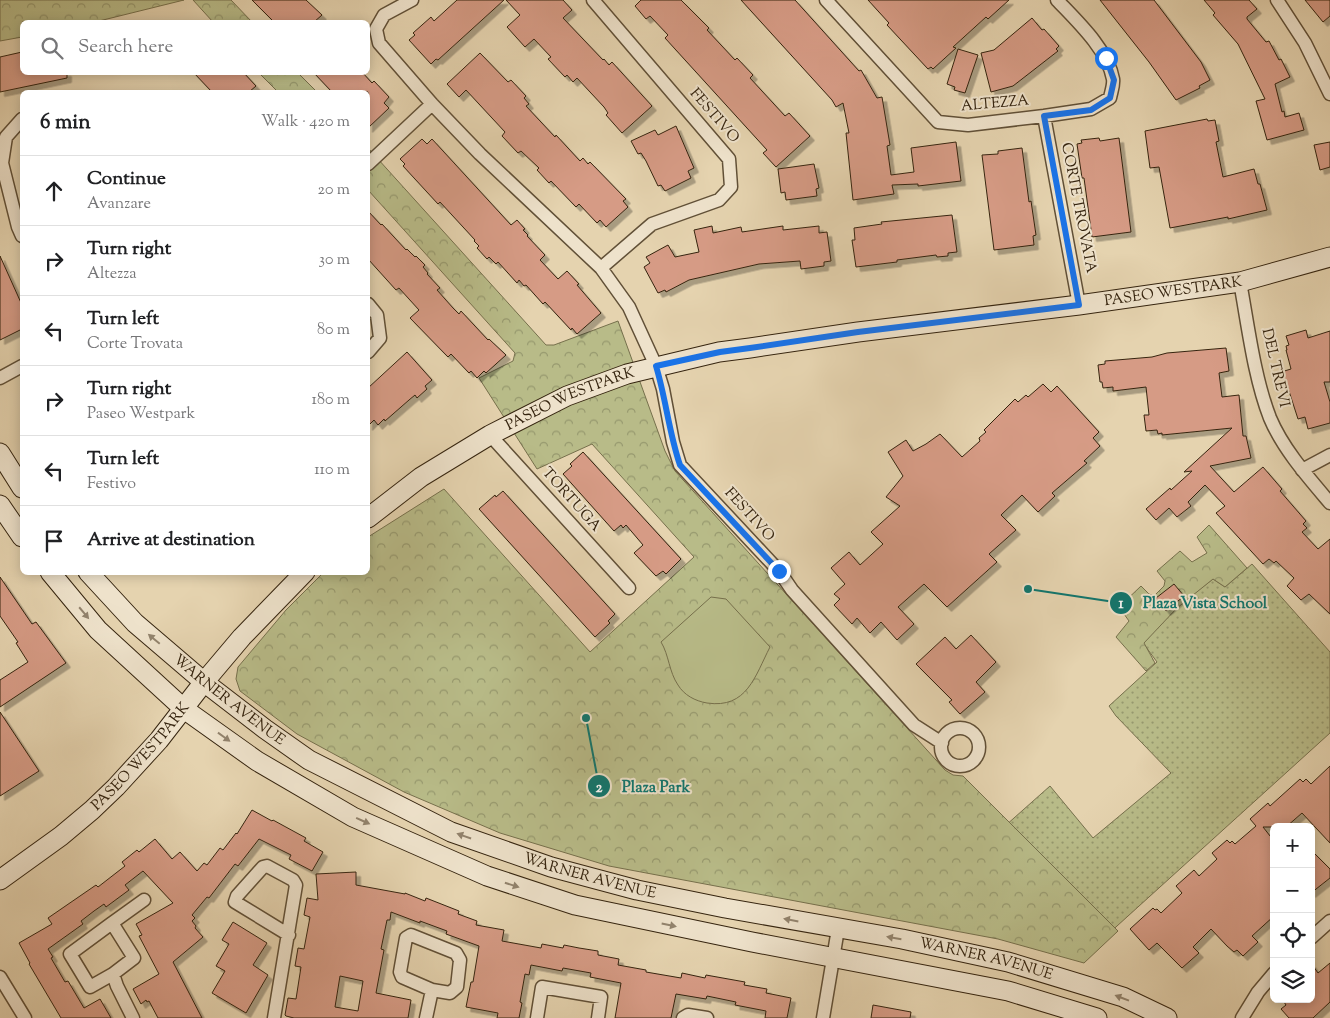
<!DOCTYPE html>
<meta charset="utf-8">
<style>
:root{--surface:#fff;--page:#f6f6f6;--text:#202124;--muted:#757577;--line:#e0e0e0}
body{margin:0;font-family:"Sorts Mill Goudy",serif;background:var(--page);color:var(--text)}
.controls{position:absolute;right:15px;bottom:15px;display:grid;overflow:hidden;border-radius:8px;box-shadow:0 2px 12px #0003}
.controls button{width:45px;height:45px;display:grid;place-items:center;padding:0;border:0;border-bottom:1px solid var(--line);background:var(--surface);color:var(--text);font:25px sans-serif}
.stop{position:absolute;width:15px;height:15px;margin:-11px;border:4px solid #1a73e8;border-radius:50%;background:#fff}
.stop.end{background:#1a73e8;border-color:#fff;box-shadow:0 1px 5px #0008}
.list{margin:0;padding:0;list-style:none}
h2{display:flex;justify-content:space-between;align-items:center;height:65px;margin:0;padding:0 20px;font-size:21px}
h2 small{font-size:16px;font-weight:400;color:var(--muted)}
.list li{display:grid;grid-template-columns:32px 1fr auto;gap:15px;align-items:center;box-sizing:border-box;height:70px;padding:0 20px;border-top:1px solid var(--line)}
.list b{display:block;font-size:19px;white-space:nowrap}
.list p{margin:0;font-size:16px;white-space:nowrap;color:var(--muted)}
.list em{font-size:16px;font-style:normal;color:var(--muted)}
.icon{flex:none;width:28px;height:28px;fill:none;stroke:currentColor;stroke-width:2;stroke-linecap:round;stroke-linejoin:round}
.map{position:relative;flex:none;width:1330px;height:1018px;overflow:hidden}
.search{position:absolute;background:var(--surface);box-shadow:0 2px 12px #0003;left:20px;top:20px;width:350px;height:55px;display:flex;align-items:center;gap:12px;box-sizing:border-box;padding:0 18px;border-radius:8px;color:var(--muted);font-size:19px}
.panel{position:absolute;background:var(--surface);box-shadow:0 2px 12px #0003;left:20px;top:90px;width:350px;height:485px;border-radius:8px}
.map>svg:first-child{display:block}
</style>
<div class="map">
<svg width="1330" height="1018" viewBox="0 0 1330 1018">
<defs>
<pattern id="grass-dots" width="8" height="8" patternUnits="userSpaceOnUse" patternTransform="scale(1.25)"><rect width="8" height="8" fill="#b8bb88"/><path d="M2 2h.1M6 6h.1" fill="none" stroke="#96986e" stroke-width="1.8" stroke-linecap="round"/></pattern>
<pattern id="forest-crowns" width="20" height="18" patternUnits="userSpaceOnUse" patternTransform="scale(1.25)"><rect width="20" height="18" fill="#b8bb88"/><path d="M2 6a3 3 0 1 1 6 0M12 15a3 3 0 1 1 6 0" fill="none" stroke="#96986e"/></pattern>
<filter id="shadow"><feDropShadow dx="4.5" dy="4.5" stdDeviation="0" flood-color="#0004"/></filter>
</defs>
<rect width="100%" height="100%" fill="#e5d3af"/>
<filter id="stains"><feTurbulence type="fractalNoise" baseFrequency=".004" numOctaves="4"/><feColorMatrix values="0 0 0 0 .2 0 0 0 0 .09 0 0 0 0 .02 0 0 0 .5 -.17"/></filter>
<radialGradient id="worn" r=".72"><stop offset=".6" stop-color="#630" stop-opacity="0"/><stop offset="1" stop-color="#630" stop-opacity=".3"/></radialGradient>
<!-- grass -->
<path fill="url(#grass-dots)" stroke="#76704c" d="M1252,564L1330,652V733L1085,955L924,753L1005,826L1050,786L1093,838L1171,773L1116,716L1109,706L1157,662L1143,643L1178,606L1213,579L1225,587Z"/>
<!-- forest -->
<path fill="url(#forest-crowns)" stroke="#76704c" d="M0,0H184L95,22H22V37L0,41Z
M193,0H231L252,22H213Z
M259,73H298L317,92H278Z
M368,148L546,345H554L618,321L665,451L675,471L945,770L953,775L963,776L1118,931L1084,963L998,939L609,866L500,833L404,792L297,734L240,691L236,679L238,667L286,610L323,573L368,572V537L444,489L590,652L694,557L592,444L537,469L479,378L513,361L515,353L368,190Z
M1209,525L1247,568L1225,587L1213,579L1177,608L1144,643L1155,663L1146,671L1116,637L1129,621L1119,607L1141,586L1149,594L1154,596L1164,586L1165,581L1157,571L1180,551L1192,562L1207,553L1197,537Z"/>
<!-- pitch -->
<path fill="#b8bb88" stroke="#76704c" d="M711,597L726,599L770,647C755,676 747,709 707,703C695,701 684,695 678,685C669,672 669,655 661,642Z"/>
<!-- building -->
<path fill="#d69b85" stroke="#35240f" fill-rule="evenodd" filter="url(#shadow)" d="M252,0H306L322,15L314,22H274Z
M457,0H504L438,60L436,59L431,64L409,40L415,35L413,33L431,17L434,21Z
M506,0H563L572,10L563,18L603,60L604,59L609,65L612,62L652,106L622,133L606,115L608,113L604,107L577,78L573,82L567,75L565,77L548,59L551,57L534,39L525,47L507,27L520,15Z
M641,0H681L709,28L707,30L735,60L737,58L753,75L750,78L785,116L789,113L810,136L776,167L763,153L767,150L665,38L668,35L650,16L646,19L635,6Z
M741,0H795L859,71L861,70L877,98L882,97L890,145L887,146L891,175L914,172L911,148L956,142L961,181L918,186V184L892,185L894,194L853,200L846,133H849L843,103L836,107L832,100Z
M868,0H1009L988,19L986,17L953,47L956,48L933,69L931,67L928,69L887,25L889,23Z
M1100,0H1154L1201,62L1210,80L1199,86L1200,88L1176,100L1149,62Z
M1204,0H1249L1257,9L1247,17V19L1266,42L1269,41L1279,60L1281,59L1290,77L1275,84L1282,112L1284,111L1285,117L1299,113L1304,130L1267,140L1256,101L1265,99L1238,44L1213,15L1215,13Z
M1305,0H1330V16L1323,22Z
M1032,18L1042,30L1044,29L1059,46L1056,49L1058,51L1013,86L991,92L981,53L994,50Z
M958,49L978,55L965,93L954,90L955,87L947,84Z
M22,52V72H67V78L0,92V57Z
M480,53L508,82L511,80L526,96L524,98L529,104L526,106L555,137L556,135L580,161L583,158L588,164L590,162L626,199L623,201L628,207L606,227L600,220L597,223L579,204L576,207L551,181L549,183L537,170L539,168L521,151L518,153L502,136L505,132L466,90L459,97L447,84Z
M193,72H243L256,86L249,92H212Z
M313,72H362L372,83L374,81L389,97L384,103L389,108L368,128V92H332Z
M1207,119L1208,121L1215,120L1219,141L1216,142L1223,177L1254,169L1258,184H1260L1267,210L1228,219V217L1170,228L1159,167L1150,168L1145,131Z
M676,126L694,168L688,171L691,178L665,191L661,185L658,186L646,161L641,153L638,154L631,141L655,130L658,135Z
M1099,138L1100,141L1119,138L1131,232L1092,237L1084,178H1082L1077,144L1082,143L1081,140Z
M422,139L427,144L432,139L511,225L517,220L525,229L523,230L528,235L527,236L545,255L540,260L558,279L567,271L579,284L577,285L601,313L577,334L572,328L571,330L545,302L543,304L526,285L524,286L519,280L517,283L498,262L496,264L489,257L487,259L477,248L479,246L474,241L475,240L440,202L438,204L403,166L405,164L400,159Z
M1330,142V167L1320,170L1314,145Z
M1022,148L1029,202L1031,201L1036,235L1033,236L1034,245L994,250L982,155L998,154V151Z
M814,164L819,188L816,189L817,196L786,200L785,192L781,193L778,169Z
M368,211L381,225L382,224L406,250L407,249L415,257L416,256L425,265L423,267L428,273L427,274L440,288L437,290L453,308L459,314L461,311L488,340L489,339L506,355L486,373L484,371L477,378L471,371L469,373L451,354L448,357L410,318L419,310L399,288L396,290L368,259Z
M952,215L957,252L948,253V256L937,257L936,255L897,260V262L856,267L852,240H855L854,228L882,224L881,222Z
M712,226L713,233L741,227L742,232L783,226V230L819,226V233L827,232L831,261L824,262V266L801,269L800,261L759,264L689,280L666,292L665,290L658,293L644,267L650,263L646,257L668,245L675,257L699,252L694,230Z
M0,256L22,305V329L0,340Z
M1306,330L1308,338L1330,331V382H1324L1330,402V423L1308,429L1305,417L1298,419L1287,385H1285L1281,372L1291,369L1286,350H1287L1286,346L1289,345L1286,336Z
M1226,348L1229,371L1219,373L1222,397L1239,395L1243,436H1246L1251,458L1210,466L1234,492L1263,467L1282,489L1280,491L1306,521L1303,524L1307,528L1302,532L1318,549L1330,539V614L1309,594L1301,600L1287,586L1294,578L1276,561L1274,563L1269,559L1263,564L1216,513L1225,506L1205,485L1188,502L1191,506L1177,517L1169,508L1156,520L1146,509L1170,488L1171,490L1192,471L1184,472L1232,428L1162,435V433L1158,434L1157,430L1146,431L1144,415H1149L1146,387L1113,391V387L1103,388L1102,382H1100L1098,365L1105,364V361L1152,357L1167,353Z
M407,352L432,380L425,386L427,389L417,398L415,395L409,400L385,421L384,419L378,425L374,420L368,426V388Z
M1043,384L1051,392L1057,386L1099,432L1093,438L1100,446L1084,461L1087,463L1052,493L1055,496L1038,512L1022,495L1001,515L1016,530L989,554L997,562L947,607L924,584L898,607L914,624L897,640L881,622L870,633L857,618L852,624L834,605L840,599L834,594L845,584L831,568L849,552L860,565L883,544L871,532L900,506L886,497L903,476L888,452L906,440L913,451L926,444L940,434L962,457L980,441L979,438L986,432L984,430L1015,399L1018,402L1026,395L1028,397Z
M583,452L681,559L666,574L663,571L656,576L634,553L643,545L626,525L623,528L621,525L614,531L563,474L572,466L570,464Z
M503,491L615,614L608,621L610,623L595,637L479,509L495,495L496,497Z
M0,577L32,624L36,622L66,663L0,707V680L28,662L16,643L18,642L0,616Z
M1174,584L1184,596L1166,611L1156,598Z
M971,635L996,662L976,682L985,692L960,714L949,702L952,700L916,664L945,637L956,649Z
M0,712L39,771L0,796Z
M1330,766V843L1302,813L1286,827H1263L1274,841V916L1252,936L1258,942L1243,956L1237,950L1234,952L1227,946L1211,929L1193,947L1199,953L1182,968L1157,943L1149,950L1130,929L1153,908L1155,910L1157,909L1161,913L1182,893L1176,886L1194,870L1199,876L1217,859L1212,853L1227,840L1230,843L1232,841L1235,844L1256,826L1250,819L1268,803L1270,806L1300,779L1303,782L1306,779L1311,784Z
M252,810L272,821L273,820L306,838L304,841L323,852L312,871L289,859L291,855L259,839L238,866L235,864L209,898L207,897L192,915L195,918L192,921L196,926L195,928L203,937L173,962L202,1018H158L149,1001L147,1002L146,1000L141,1004L133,989L159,974L139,936L142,935L136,924L173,903L143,871L125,885L129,890L106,907L104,904L94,911L81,921L83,924L48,949L53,957L51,958L65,982L68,981L84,1008L100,999L111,1018H61L29,964L30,963L19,943L52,924L48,918L96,885L98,887L125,866L122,862L137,850L139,852L155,839L172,859L180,852L197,871L204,863L207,865L220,848L223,850L236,833L237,834Z
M1311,850L1330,869V878L1311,893Z
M356,872V885L405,894V893L425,901L426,898L459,911L458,914L477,921L476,925L504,930L502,941L541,948L542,944L563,948L564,945L579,948L598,951V955L619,959L618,965L646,970V972L681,978L682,973L705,978L706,975L745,982L744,985L767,989L766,993L791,998L787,1018H765L766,1011L735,1005L736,1002L707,996L706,999L676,994L671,1018H615L621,983L590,977L591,973L563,968L562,971L531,965L529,975L525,974L520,1002L522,1003L519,1018H497L498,1013L466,1007L471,982H473L479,946L446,934L447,931L420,921V923L391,912L390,920H387L381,949L384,950L376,993L411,1000L408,1018H294L286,1016L285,1015L288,998L296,999L301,967L295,966L298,948L304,949L310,917L304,915L307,898L318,900L316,874ZM340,976L363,981L358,1011L335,1007Z
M233,922L267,943L253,965L268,975L246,1013L212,993L225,971L216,966L229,944L222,940Z
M1311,963L1318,973L1330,963V1002L1313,1018H1289L1281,1009L1286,1005L1282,999H1311Z
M873,1005L911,1012L910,1018H871Z"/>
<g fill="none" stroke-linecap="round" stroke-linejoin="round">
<defs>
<path id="street" d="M412,0L384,15L376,29L379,43L432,104L480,154L601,268L629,307L656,366L663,389L673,442L680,465L779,571L792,590L914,725L942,743
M593,0L729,159L731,187L719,200L652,224L601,268
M826,0L938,122L968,125L1044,116L1091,109L1110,98C1111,92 1114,85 1113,79C1108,50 1077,21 1057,0
M1277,0L1305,43L1330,94
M1044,116L1079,305
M22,119L6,137L2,163L18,227L22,236
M368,164L432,104
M1240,282C1248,325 1254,377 1270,418C1283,449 1308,477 1330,503
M368,304L377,315L380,338L368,352
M0,378L22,366
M490,435L629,588
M1302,470L1330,455
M941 747a19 19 0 1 1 38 0a19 19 0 1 1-38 0Z
M112,923L134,958L113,974L90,987L70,954Z
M112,923L144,900
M411,935L456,953L460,960L457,987L450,993L432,990L402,977L400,972L406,938Z
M1311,938L1330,921
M113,974L117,986L133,1018
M0,977L25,1018
M274,1018L296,885L293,880L267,866L263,867L237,896L235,902L289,935
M426,1018L432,990
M537,1018L542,987L601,997L598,1018
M683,1018L688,1015L707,1018
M823,1018L838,929
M1242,1018L1258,992L1274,973"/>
<g id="secondary">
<path d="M0,453L22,488"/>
<path d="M0,505L22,537"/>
<path id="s1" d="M368,518L421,477L490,435L567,396L627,374L719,352L750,348L858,332L1079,305L1240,282L1330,257"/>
<path d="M50,572L98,630L184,709L257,761L353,817L487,876L575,905L752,942L1008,991L1097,1018"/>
<path id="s2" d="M88,572L135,623L204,682L265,729L309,760L451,832L551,867L637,890L725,908L902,939L1008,962L1123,997L1167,1018"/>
<path id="s3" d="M0,880L61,836L92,810L116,787L159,740L204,682L242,637L305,572"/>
</g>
</defs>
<!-- street casing -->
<use href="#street" stroke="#615037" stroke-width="15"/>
<!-- secondary casing -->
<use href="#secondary" stroke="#35240f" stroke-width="21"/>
<!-- street -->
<use href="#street" stroke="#eee2cb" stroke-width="12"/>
<!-- secondary -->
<use href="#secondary" stroke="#eee2cb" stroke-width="19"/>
</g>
<!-- one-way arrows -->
<defs><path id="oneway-solid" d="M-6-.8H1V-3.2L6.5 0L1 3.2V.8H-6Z" transform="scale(1.25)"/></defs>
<g fill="#92836d">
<use href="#oneway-solid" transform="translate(84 613) rotate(50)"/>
<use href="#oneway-solid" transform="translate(154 639) rotate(-140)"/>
<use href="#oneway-solid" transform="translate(224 737) rotate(36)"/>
<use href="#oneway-solid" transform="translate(363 821) rotate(24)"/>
<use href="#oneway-solid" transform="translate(464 836) rotate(-161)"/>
<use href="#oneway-solid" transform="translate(512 885) rotate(18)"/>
<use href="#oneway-solid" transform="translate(791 920) rotate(-169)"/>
<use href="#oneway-solid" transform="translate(669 925) rotate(12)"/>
<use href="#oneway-solid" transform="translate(894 938) rotate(-170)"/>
<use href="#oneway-solid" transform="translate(1122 998) rotate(-159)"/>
</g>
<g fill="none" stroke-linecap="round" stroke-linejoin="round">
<!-- route -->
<path stroke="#1a73e8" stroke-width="6" d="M779,571L680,465C669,433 666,399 656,366L720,352L750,348L858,332L1079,305L1044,116L1091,110L1110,98L1114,80L1106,58"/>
</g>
<g text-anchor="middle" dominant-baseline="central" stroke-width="4" stroke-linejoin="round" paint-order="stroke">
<!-- street labels -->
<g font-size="15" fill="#35240f" stroke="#eee2cb">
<text transform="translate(995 104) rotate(-5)">ALTEZZA</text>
<text transform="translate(714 116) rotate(49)">FESTIVO</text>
<text transform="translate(1078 208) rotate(79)">CORTE TROVATA</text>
<text stroke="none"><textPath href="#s1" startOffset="851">PASEO WESTPARK</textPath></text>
<text transform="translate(1275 368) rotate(77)">DEL TREVI</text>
<text stroke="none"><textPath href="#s1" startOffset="236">PASEO WESTPARK</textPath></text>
<text transform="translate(571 500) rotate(48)">TORTUGA</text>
<text transform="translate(749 515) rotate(48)">FESTIVO</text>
<text stroke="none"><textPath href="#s2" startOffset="191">WARNER AVENUE</textPath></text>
<text stroke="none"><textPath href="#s3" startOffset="188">PASEO WESTPARK</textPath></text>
<text stroke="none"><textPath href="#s2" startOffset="596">WARNER AVENUE</textPath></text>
<text stroke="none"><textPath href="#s2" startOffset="1001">WARNER AVENUE</textPath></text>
</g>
</g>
<!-- callouts -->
<path fill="none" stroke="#0f766e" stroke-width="2" d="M1028 589L1121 603M586 718L599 786"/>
<g fill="#0f766e" stroke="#eee2cb" stroke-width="2">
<circle cx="1028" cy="589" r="5"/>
<circle cx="586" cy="718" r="5"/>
<circle cx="1121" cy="603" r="12"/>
<circle cx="599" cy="786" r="12"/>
</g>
<g font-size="15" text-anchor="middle" font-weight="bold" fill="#fff">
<text x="1121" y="608">1</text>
<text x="599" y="792">2</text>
</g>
<g font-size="16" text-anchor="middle" font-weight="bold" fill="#0f766e" stroke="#eee2cb" stroke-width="4" stroke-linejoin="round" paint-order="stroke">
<text x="1205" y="608">Plaza Vista School</text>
<text x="656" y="792">Plaza Park</text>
</g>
<rect width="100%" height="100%" filter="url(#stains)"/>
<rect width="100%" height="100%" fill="url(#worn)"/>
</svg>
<div class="controls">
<button>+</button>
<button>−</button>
<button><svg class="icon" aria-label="locate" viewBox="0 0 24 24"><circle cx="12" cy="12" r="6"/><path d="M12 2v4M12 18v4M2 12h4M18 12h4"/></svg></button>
<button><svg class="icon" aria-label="layers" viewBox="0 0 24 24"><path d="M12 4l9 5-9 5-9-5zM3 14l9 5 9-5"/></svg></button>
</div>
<div class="stop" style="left:1106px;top:58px"></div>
<div class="stop end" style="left:779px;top:571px"></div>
<div class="search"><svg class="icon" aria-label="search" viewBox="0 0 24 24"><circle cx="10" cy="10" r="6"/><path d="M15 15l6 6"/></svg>Search here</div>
<section class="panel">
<h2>6 min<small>Walk · 420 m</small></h2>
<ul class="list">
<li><svg class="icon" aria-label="ahead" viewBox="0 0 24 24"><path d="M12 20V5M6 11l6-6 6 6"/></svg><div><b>Continue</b><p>Avanzare</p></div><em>20 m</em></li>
<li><svg class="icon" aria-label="right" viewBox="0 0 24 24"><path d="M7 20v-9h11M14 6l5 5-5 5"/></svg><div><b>Turn right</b><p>Altezza</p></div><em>30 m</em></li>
<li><svg class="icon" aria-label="left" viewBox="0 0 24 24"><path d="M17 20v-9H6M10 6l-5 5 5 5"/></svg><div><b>Turn left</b><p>Corte Trovata</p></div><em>80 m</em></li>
<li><svg class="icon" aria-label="right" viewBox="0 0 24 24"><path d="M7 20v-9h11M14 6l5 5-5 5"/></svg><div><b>Turn right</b><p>Paseo Westpark</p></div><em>180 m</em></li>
<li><svg class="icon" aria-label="left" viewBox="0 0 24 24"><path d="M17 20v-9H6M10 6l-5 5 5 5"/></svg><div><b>Turn left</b><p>Festivo</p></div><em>110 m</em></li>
<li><svg class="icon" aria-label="arrive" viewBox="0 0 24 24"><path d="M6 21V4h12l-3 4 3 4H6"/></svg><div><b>Arrive at destination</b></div></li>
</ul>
</section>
</div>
